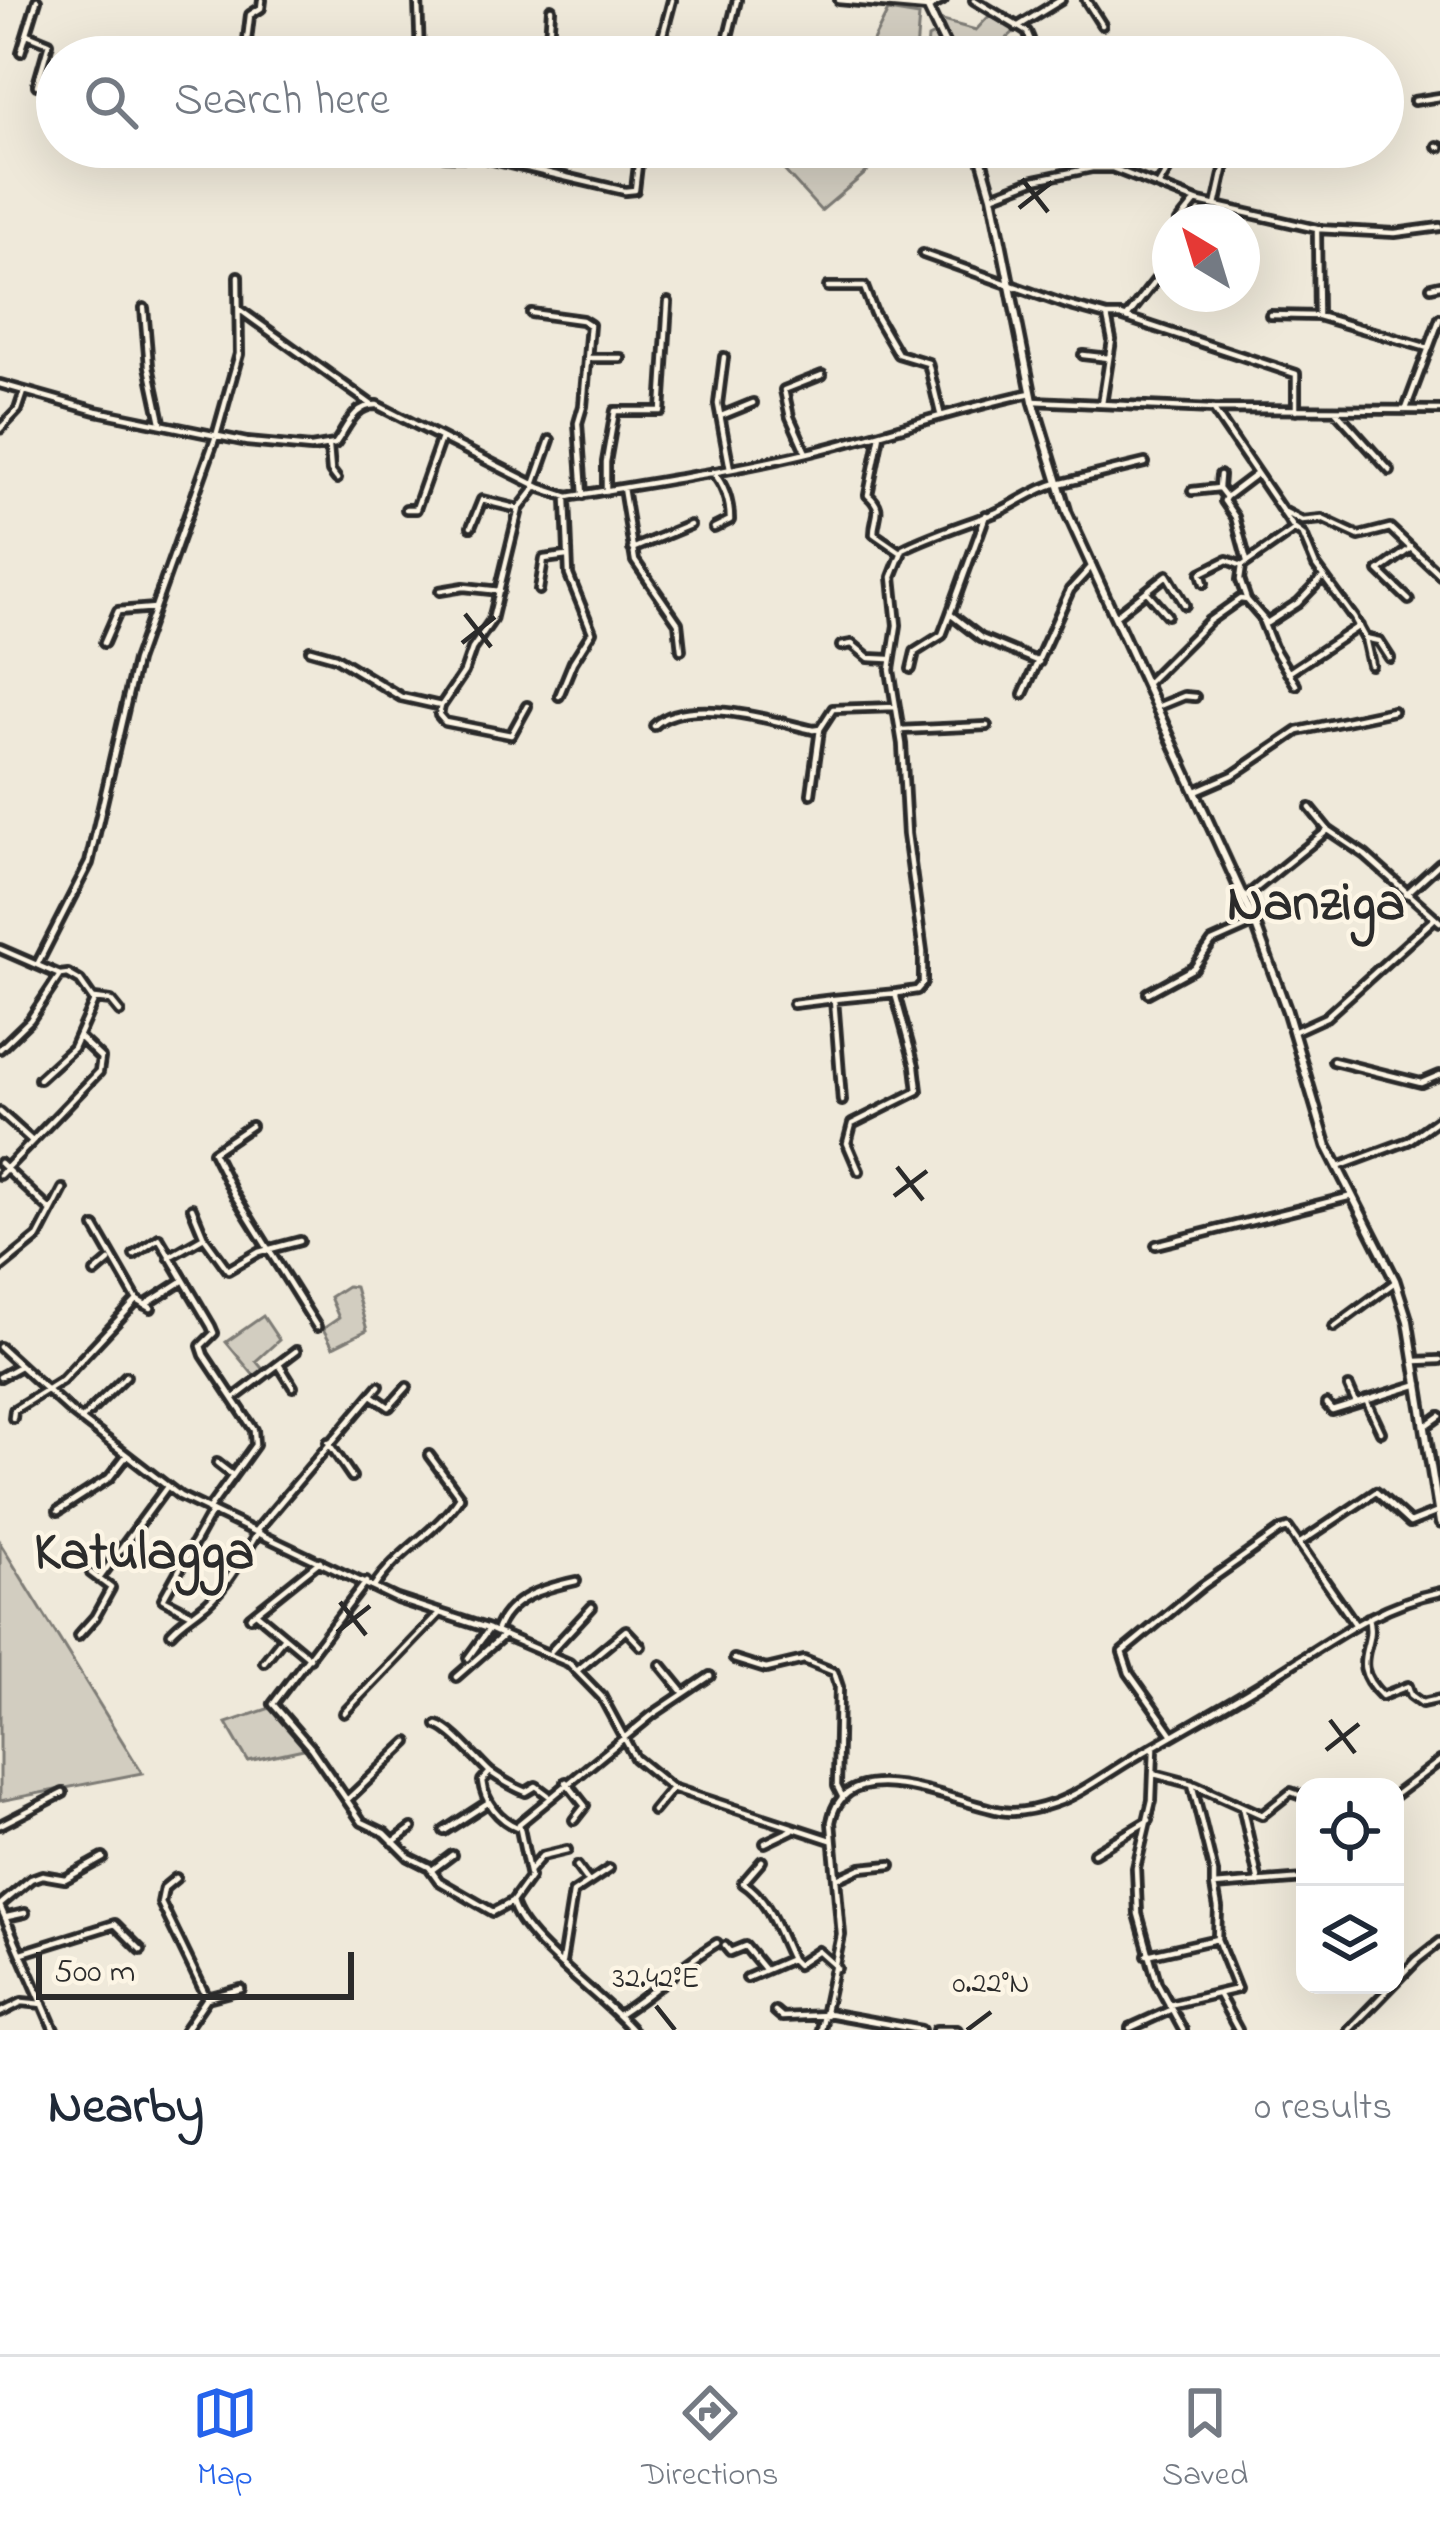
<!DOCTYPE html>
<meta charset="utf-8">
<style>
:root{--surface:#fff;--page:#f6f6f7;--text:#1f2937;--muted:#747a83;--line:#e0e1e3;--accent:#2563eb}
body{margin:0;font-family:"Indie Flower",sans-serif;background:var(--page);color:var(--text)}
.controls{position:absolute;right:36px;bottom:36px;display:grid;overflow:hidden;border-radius:24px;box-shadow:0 12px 48px #0002}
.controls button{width:108px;height:108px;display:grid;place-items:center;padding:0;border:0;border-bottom:3px solid var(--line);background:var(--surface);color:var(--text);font:60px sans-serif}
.compass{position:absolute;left:1152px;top:204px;width:108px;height:108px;border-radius:50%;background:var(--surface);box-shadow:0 12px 48px #0002;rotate:322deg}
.scale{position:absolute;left:36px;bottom:30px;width:318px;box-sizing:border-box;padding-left:12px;border:6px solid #2b2b2b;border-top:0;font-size:33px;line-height:42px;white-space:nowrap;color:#2b2b2b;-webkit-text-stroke:9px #fcf5e5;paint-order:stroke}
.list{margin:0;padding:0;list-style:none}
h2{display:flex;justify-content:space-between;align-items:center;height:156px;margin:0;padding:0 48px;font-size:51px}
h2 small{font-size:39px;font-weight:400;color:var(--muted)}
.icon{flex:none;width:66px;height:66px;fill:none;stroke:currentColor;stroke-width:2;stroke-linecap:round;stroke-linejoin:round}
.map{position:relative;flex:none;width:1440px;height:2030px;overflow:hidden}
.search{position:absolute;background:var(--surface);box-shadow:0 12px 48px #0002;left:36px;right:36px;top:36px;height:132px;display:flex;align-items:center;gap:30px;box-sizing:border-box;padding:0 42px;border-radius:66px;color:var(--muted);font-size:45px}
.sheet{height:324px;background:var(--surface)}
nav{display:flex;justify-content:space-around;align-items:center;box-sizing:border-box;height:168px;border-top:3px solid var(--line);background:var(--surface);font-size:33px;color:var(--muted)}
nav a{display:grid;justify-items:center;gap:6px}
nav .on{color:var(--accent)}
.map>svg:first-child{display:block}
</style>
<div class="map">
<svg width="1440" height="2030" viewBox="0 0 1440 2030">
<rect width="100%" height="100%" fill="#efe9da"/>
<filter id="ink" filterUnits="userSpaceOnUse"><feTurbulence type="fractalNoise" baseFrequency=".00833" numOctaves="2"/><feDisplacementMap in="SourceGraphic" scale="24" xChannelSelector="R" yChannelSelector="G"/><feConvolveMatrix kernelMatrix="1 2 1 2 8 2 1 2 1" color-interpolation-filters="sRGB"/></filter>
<g filter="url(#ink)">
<!-- green -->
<path fill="#d2cdc0" stroke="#7e7c76" stroke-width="3" d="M888,11L919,16L916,52L927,50L928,38L938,33L947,57H865Z
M989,16L1016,30L1006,39L1025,45C1010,64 977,57 953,57L939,20L976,30Z
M763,147H882L868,171L821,211Z
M347,1286L355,1287L367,1330L333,1347L323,1329L339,1318L330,1297Z
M263,1316L279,1340L256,1361L265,1372L255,1377L226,1342Z
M0,1543L142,1773L0,1801Z
M273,1707L308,1748L248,1761L226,1723Z"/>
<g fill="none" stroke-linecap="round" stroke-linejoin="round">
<defs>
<path id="minor" d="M418,0L420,57
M839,0L928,8L943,0
M974,0L1027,32L1030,39L1027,57
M1086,0L1102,25
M551,9L549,41L555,49L621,57
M1017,27L1061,0
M27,34L49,43L37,85
M21,52L37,0
M245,57L250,15L261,8L262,0
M657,57L672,0
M723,57L737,0
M1414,101L1440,97
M1437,146L1440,147
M636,147L681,157
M1079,147L1093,167
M444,156L480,157L625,191L635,190L640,148
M1158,186L1181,147
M992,196L1034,180L1092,168H1112L1199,202L1317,229L1395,233L1440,227
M1216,206L1229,147
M1179,222L1196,201
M1317,232L1318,316
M923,254L1067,305L1107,316H1121L1296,374V410
M828,287H864L874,313L898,354L928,363L940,413
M1431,287L1440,285
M144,308L149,366L161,422
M240,310L372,405
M531,313L582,320L590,325L583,406L578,423L583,495
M1270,315L1318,316L1428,348
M1127,317L1170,262
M1083,355L1109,358
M724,357L718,404L730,469
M587,358H621
M0,384L96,411L247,442L311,448L335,444C347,428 354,404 377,405L541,488L568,497C648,483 728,472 807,453C882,435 955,409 1031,393
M1033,401L1213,409L1440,410
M1102,404L1112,340L1107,316
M1213,409L1294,528
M1406,409L1440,318
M1335,410L1390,471
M721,416L753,403
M0,429L18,410L24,392
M880,435L868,495C885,510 874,515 874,534L900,552
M329,447L331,471L337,479
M806,453L790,417L784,390L822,375
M713,472C724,485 730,502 730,520L714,528
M1220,475L1219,488L1226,497L1255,475
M1058,484L1145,463
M534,485L550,440
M623,488L635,561L678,623L681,650
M606,491V462L615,411H661L668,302
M1192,491L1219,488
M1226,497L1224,501L1235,517L1247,561
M406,509H416L441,438
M519,509L492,620L472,649L464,672L441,706L439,715L445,722L511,735L527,706
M1285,512L1302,521L1322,519L1359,536L1390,528L1411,548L1379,571L1409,600
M986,515L950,614L981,638L1039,662
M471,527L482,500L519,509L537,486
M1411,548L1440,575
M632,549L690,525
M1204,583L1201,573L1227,560L1242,566
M539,590L544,559L567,556
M440,591L464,587L500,591
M1147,592L1167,615
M1247,600L1240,580L1242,566L1295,529L1303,535L1316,566L1354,618L1365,638L1371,665
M1115,616L1167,575L1185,605
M1263,622L1273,647L1296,685
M1365,638L1379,641L1390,658
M104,643L118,611L155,608
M841,646L852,644L869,658L889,659
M310,650L335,657L401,697L441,706
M911,669L915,652L942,635L950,614
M1288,673L1359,626
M1146,684L1209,621L1240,599L1247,600L1267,623L1298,603L1323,577
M1023,694L1070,590L1092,566
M559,696L573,662L592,632L569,575L566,499
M1157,707L1184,696L1195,697
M654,726C687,694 775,721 813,730L820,729L833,709L896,707
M900,730L987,726
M1196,791L1233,775L1298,731L1393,711
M811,794L820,729
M1310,808L1328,830
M1406,894L1440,863
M1243,899L1328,830L1365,855L1440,922
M0,949L60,975L30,1020L0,1049
M38,963L89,863L136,661L216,436L239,354L238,276
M1148,993L1194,968L1212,942L1255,923
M94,999L111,1001L120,1012
M793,1004L834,999
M1293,1032L1326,1017L1433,920
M1333,1061L1421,1083L1440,1075
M39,1079L73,1048L94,1001L80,981L68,974L60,975
M842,1101L834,999L897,993
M0,1112L31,1140
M251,1126L213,1152L234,1194L317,1327
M0,1163L51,1211
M1338,1167L1408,1141L1440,1118
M859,1171L847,1143L852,1124L918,1091L915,1066L896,997L897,993L917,990L923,983V952L907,834L902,744L890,670L897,625L892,577L903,549C933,534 964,525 995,513C1017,504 1034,489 1058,483
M0,1175L99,1072L101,1058L80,1038
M192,1208L204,1237L228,1270L259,1252L300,1241
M95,1227L137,1300L151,1308
M1156,1245L1352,1196
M134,1255L159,1238L211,1326L214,1333L201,1346L204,1355L254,1430L255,1445L208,1510
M169,1257L204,1237
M0,1268L38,1237L63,1189
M95,1273L109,1261
M145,1305L181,1282
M1334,1327L1395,1282
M0,1347L70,1411L180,1496L397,1599L489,1629L569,1663L602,1697L635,1758L672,1788L831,1840
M1416,1361L1440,1360
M280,1366L293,1387
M0,1377L20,1366
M1349,1387L1356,1403
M372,1395L389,1407L407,1387
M234,1398L296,1351
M1366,1400L1381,1432
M1326,1404L1332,1411L1419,1384
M13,1418L14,1410L62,1380L137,1300
M81,1420L126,1376
M1426,1426L1440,1416
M328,1442L352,1477
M217,1463L231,1474
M58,1511L109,1478L127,1455
M257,1530L379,1386
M1300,1543L1376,1492L1410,1523L1438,1512
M99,1579L166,1488
M366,1582L273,1704L311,1748L362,1822L385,1833L409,1857L429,1867L439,1881L493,1912L512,1902L530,1877L519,1824L652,1715L710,1676
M374,1587C397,1551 437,1533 460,1497L429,1455
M190,1613L163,1599L212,1511
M256,1613L310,1658
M250,1617L320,1561
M1368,1618C1377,1648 1346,1661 1382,1696L1408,1686L1411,1695L1422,1703L1440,1699
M496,1632C507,1598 544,1588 576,1581
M171,1633C181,1622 190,1617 200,1609C225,1591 243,1556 259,1531
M78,1636L95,1617L111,1588L91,1573
M551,1651L592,1607
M468,1658L489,1629
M734,1659L766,1669L804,1660L834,1672L839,1687L837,1786L843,1798
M264,1662L283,1638
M661,1665L684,1693
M578,1670L626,1630L641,1646
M456,1677L504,1635
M344,1713L438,1615
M437,1725C452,1729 476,1759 490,1772
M1173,1735L1129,1673L1122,1652L1202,1586L1281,1530L1288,1528L1355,1624
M1154,1748L1152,1800L1136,1868L1138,1914L1157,1982L1183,2030
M1154,1774L1192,1784L1214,1873V1886
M566,1782L585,1806L574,1820
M1195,1785L1262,1815L1291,1792L1305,1797
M1395,1795L1440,1761
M347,1800L408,1742
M1242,1806L1259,1883
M653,1811L672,1788
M0,1825L63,1793
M517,1827C499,1820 484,1801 482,1781L490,1772C503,1781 511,1786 526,1792L536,1786L548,1795
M444,1831L489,1802
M393,1842L412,1828
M765,1843L792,1830
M1094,1853L1149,1820
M762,1861L743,1883C769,1899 778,1933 791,1959
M577,1866L588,1881
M432,1870L452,1855
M530,1870L542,1856L567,1850
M176,1878L164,1888L161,1903L207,1998
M839,1878L861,1868L891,1865
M512,1902C521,1940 604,1997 632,2030
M0,1905L31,1879L42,1875L65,1879L103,1858
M0,1906L54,2030
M7,1917L25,1913
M725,1946L730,1952L745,1946L764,1969
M22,1953L115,1924L141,1950
M1147,1955L1217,1939L1218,1908L1214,1886L1305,1879
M562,1962L573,1893L609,1869
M747,1978L791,1959L797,1965L818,1951L837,1968
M1219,1995L1238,2030
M1169,2005L1237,1989L1217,1939
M775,2011L782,2017L827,2015
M0,2013L22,2002L43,2004
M827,2013L921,2030
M620,2014C655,1992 682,1964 717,1943
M1130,2028L1172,2009
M185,2030L207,1998L241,1989
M821,2030L841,1935L831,1822C844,1748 958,1804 1001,1811C1018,1814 1038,1809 1055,1803C1080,1794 1104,1776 1127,1762C1174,1734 1222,1708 1269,1679C1325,1645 1375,1605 1440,1592
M936,2030H957
M1349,2030L1417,1960L1440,1942"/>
<path id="tertiary" d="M924,0L951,57
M978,147L992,196L1033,401L1067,512L1255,923L1287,1011L1327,1146L1395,1280L1408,1321L1440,1523"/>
</defs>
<!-- minor casing -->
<use href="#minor" stroke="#2b2b2b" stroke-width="14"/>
<!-- tertiary casing -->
<use href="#tertiary" stroke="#2b2b2b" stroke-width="15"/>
<!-- minor -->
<use href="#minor" stroke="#fcf5e5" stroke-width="4.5"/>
<!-- tertiary -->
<use href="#tertiary" stroke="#fcf5e5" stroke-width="6"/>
</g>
</g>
<!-- ticks -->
<path fill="none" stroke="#2b2b2b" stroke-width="4.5" d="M1022,179L1048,212M1019,208L1052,182M465,614L491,647M462,643L495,617M897,1167L923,1200M894,1196L927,1171M340,1602L366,1635M337,1632L370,1606M1330,1720L1355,1753M1326,1750L1359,1724M656,2006L675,2030M967,2030L991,2012"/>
<g text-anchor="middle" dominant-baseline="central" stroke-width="9" stroke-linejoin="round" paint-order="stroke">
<!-- quarter labels -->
<g font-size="54" font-weight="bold" fill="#2b2b2b" stroke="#fcf5e5">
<text x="1316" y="906">Nanziga</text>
<text x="144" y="1555">Katulagga</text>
</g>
</g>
<g font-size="30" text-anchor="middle" fill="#2b2b2b" stroke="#fcf5e5" stroke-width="9" stroke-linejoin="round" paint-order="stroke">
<text x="656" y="1987">32.42°E</text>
<text x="991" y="1992">0.22°N</text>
</g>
</svg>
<div class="controls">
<button><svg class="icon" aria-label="locate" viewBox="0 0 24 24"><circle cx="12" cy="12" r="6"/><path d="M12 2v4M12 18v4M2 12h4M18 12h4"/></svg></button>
<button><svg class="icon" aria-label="layers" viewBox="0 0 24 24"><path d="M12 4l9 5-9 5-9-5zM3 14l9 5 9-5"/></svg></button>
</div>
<svg class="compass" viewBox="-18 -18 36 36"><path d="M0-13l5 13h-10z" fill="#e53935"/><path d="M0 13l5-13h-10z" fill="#747a83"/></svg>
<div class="scale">500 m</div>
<div class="search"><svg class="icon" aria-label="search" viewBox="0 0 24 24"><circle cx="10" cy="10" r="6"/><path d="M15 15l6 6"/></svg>Search here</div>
</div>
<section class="sheet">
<h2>Nearby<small>0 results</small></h2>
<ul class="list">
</ul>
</section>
<nav>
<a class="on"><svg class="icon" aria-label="map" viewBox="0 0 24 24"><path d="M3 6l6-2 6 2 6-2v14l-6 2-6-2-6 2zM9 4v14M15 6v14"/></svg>Map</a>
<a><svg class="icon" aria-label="directions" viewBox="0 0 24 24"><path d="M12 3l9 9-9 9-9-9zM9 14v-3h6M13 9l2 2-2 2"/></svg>Directions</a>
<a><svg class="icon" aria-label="saved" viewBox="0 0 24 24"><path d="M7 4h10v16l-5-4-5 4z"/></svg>Saved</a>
</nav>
